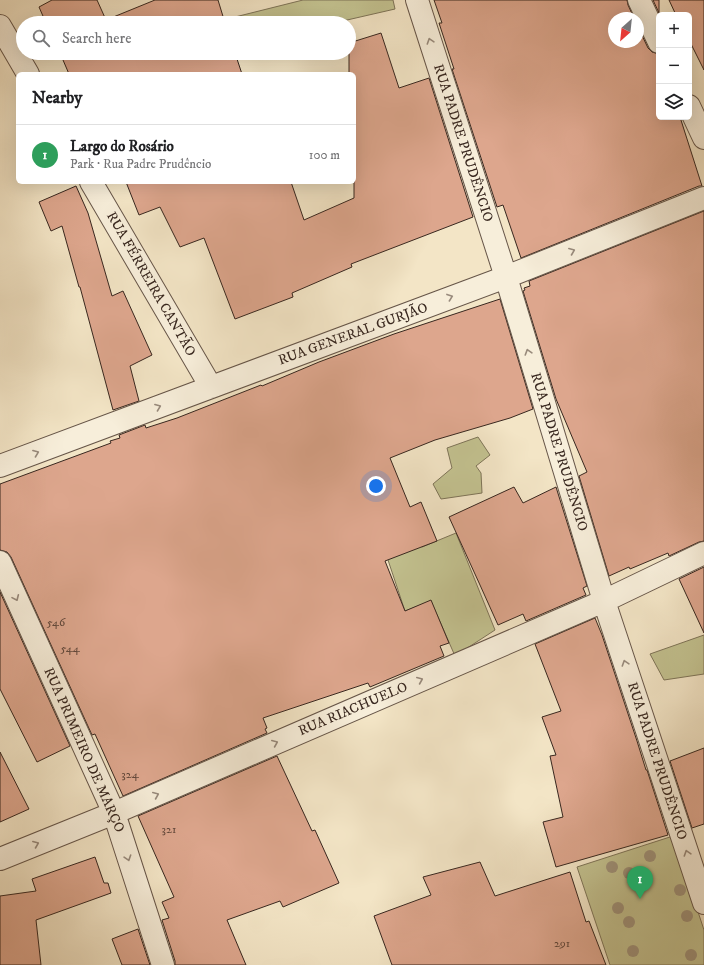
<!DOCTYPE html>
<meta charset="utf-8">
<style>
:root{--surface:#fff;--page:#f6f6f6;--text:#202124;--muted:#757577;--line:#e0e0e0;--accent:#ea580c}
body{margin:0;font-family:"IM FELL DW Pica",serif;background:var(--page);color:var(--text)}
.controls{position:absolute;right:12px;top:12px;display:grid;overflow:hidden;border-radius:6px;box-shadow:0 4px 16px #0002}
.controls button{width:36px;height:36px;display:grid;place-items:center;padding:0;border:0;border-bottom:1px solid var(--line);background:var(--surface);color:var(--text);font:20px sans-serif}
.compass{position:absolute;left:608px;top:12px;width:36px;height:36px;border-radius:50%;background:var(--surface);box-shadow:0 4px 16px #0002;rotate:207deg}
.you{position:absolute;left:376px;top:486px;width:14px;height:14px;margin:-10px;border:3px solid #fff;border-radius:50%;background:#1a73e8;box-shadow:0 0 0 6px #1a73e833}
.badge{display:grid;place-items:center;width:26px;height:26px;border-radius:50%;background:var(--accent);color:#fff;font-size:13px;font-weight:700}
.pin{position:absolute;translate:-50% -33px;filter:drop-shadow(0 1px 2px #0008)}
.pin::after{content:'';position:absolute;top:21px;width:14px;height:12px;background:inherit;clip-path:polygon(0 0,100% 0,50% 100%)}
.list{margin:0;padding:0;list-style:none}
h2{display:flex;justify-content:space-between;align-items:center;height:52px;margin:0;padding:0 16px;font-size:17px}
h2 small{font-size:13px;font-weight:400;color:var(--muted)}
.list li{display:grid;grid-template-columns:26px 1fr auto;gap:12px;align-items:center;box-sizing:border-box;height:60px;padding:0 16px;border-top:1px solid var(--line)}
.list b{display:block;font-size:15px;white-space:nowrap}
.list p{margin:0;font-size:13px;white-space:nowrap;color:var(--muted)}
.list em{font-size:13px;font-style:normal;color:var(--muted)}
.icon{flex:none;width:22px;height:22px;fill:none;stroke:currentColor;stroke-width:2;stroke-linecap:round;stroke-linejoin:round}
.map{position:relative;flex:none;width:704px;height:965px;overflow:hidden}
.search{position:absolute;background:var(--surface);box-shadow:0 4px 16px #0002;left:16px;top:16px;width:340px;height:44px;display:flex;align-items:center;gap:10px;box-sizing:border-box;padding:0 14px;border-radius:22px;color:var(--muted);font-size:15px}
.panel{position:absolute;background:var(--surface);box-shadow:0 4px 16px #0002;left:16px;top:72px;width:340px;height:112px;border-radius:6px}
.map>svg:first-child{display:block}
</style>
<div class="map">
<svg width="704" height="965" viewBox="0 0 704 965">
<rect width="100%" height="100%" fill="#f3e5c6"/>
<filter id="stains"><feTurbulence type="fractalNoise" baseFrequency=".005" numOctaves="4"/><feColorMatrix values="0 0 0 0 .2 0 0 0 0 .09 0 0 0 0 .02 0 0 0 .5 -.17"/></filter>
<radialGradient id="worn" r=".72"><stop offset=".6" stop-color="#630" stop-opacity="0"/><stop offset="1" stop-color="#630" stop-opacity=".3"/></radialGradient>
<!-- green -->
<path fill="#c3c290" stroke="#7e7458" d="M303,0H393L395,9L334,23H224L223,20Z
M478,437L490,455L476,466L481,473L482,493L441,499L433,484L452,468L447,448Z
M375,521L422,547L456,533L495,630L455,656L431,601L405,611Z
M704,635V674L664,680L650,654Z
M673,836L704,930V965H610L577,867Z"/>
<!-- building -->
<path fill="#dda68d" stroke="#38271f" d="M52,0H97L106,20L155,0H218L225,23H46L39,7Z
M434,0H627L628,5L634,18H614V42H638V27L648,48L652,52L659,54V117H680L702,186H699L521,258L503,205L497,207L452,69H454L439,23H442Z
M653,0H659V13Z
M669,0H704V70L689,40V15H676Z
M381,33L399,88L429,78L473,217L351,264L352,267L292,293L293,297L235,319L204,238L180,247L160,207L139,215L126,182H291L304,220L354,198V74H349V43Z
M60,53H235L242,74H69Z
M76,186L88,213L112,296L123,291L152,355L130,366L139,401L113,410L80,287H79L62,226L51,231L39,202Z
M704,211V541L699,542L669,556L668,553L630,569L629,567L609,576L579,476L587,472L556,399L523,291L525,290L524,288L530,286L529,281Z
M500,299L533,409L510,418L435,440L390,458L410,507L421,502L437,541L385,561L405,611L431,600L449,643L440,646L444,656L370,687L368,683L263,718L267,728L265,729L267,733L123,796L95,734L92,735L11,557L7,552L0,550V484L111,443L110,441L120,438L119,435L145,425L146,428L177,418L261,385L262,386L319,362L394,334Z
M514,487L523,503L556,487L587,586L583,588L586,595L526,621L523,614L498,625L480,585L449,517Z
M704,567V633L679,579Z
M0,592L70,746L37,762L0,689Z
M595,618L602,635L637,741L646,770H647L668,835L556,867L543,822L563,817L550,756L556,755L542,717L561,711L535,644Z
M704,748V824L692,828L670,761Z
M0,752L29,809L0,822Z
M277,756L312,831L315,830L339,883L283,907L280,901L227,920L246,965H175V961L162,920L169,918L162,902L174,897L138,816Z
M95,857L104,883H108L111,893L36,920L41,965H0V896L36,891L32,879Z
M480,862L495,896L570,872L586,922L589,921L606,965H392L374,916L431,895L423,877Z
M138,929L150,965H122L112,939Z"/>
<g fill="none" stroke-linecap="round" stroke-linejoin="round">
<defs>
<path id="minor" d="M417,0L506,277L604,601L704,903
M639,0L659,42
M0,26L28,74
M689,106L704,138
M91,182L211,387
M0,466L506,277L704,198
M0,562L114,813L163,965
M0,859L114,813L604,601L704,553"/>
</defs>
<!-- minor casing -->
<use href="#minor" stroke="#675649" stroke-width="24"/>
<!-- minor -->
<use href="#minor" stroke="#f7eeda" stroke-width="22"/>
</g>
<!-- trees -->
<g fill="#9f927a">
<circle cx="650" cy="856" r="6"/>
<circle cx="612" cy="867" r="6"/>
<circle cx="629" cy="873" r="6"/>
<circle cx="680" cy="890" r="6"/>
<circle cx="618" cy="908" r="6"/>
<circle cx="687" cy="916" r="6"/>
<circle cx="629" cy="922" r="6"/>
<circle cx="633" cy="951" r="6"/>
<circle cx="691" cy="955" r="6"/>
</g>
<!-- one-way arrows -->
<defs><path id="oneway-chevron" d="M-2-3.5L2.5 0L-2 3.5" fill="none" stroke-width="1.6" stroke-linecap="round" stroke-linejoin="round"/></defs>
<g stroke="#988a7c">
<use href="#oneway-chevron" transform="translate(430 41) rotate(-108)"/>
<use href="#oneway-chevron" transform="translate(572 251) rotate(-22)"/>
<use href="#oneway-chevron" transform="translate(450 297) rotate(-20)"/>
<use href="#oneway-chevron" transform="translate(528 352) rotate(-107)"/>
<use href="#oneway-chevron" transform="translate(158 407) rotate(-21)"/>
<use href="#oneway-chevron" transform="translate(36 453) rotate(-21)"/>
<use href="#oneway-chevron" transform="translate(16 598) rotate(66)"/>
<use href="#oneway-chevron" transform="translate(625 663) rotate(-108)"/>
<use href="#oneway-chevron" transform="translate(420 680) rotate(-23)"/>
<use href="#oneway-chevron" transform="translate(275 743) rotate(-23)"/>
<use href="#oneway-chevron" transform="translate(156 795) rotate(-23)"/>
<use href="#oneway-chevron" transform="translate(36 844) rotate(-22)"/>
<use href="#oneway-chevron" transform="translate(687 853) rotate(-108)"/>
<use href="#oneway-chevron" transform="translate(128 858) rotate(72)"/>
</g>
<g text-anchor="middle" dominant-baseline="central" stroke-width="3" stroke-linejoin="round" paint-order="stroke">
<!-- number labels -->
<g font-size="12" fill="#61473a">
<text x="56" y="622">546</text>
<text x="70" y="648">544</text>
<text x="130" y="774">324</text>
<text x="169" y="829">321</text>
<text x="562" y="943">291</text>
</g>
<!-- street labels -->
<g font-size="14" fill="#38271f" stroke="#f7eeda">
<text transform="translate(463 143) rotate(72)">RUA PADRE PRUDÊNCIO</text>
<text transform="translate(151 284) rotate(60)">RUA FÉRREIRA CANTÃO</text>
<text transform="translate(353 334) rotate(-20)">RUA GENERAL GURJÃO</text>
<text transform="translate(559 452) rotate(73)">RUA PADRE PRUDÊNCIO</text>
<text transform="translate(353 709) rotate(-23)">RUA RIACHUELO</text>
<text transform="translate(84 750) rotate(66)">RUA PRIMEIRO DE MARÇO</text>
<text transform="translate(657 761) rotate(72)">RUA PADRE PRUDÊNCIO</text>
</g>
</g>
<rect width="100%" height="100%" filter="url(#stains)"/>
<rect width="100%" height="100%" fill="url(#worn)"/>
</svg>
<div class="controls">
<button>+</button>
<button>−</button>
<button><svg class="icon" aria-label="layers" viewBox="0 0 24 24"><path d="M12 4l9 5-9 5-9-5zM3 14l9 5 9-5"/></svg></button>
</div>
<svg class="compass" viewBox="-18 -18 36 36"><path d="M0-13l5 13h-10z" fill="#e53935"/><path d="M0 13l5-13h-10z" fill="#757577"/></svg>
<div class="you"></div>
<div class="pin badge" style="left:640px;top:899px;background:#2e9e5b">1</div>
<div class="search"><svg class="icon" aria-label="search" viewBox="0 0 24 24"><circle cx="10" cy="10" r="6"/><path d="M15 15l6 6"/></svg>Search here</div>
<section class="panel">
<h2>Nearby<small></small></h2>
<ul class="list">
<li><span class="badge" style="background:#2e9e5b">1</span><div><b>Largo do Rosário</b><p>Park · Rua Padre Prudêncio</p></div><em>100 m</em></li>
</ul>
</section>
</div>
